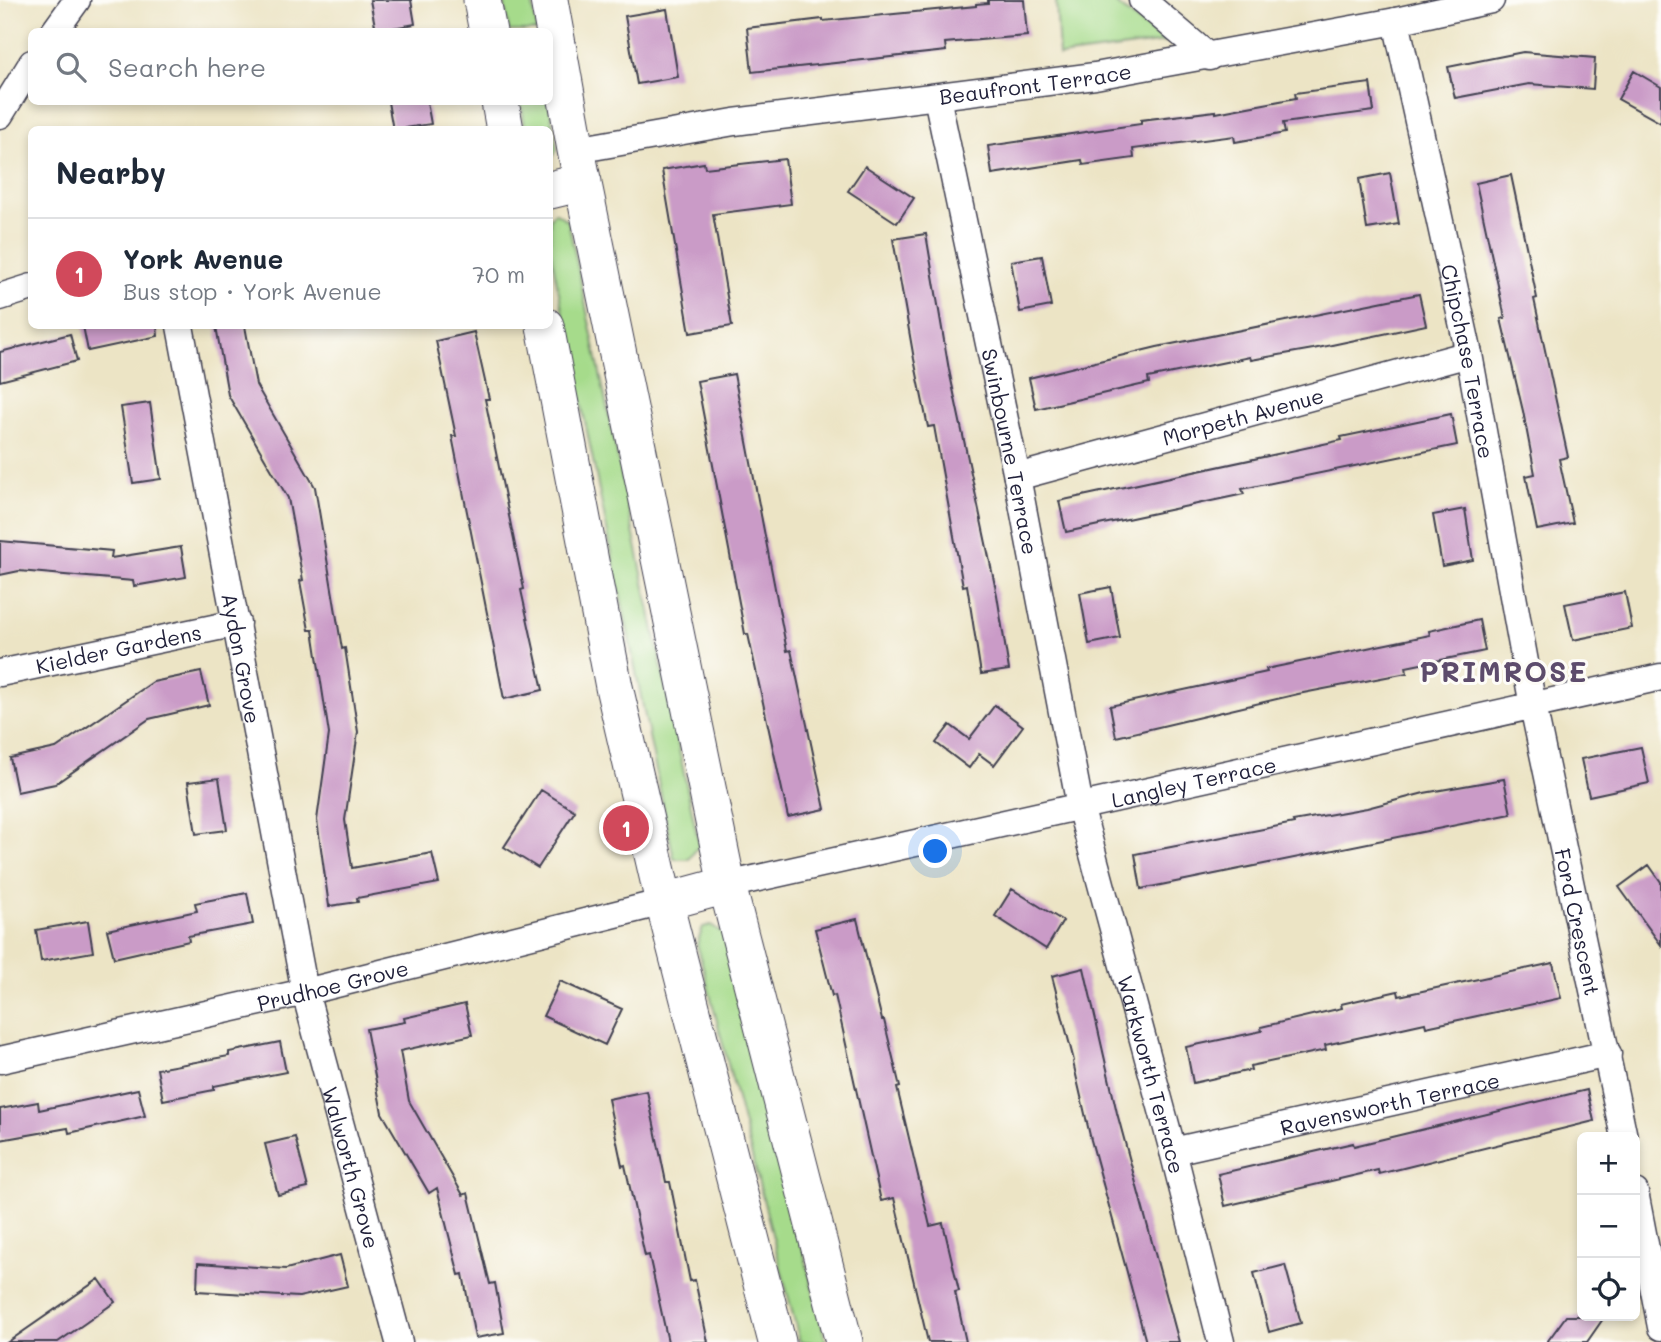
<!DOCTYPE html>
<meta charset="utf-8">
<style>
:root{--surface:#fff;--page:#f2f2f3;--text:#1f2937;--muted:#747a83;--line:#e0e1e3;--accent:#d1495b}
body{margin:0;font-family:Mali,sans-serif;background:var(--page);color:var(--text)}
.controls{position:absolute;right:21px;bottom:21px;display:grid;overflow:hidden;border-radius:10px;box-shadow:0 4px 10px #0003}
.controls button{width:63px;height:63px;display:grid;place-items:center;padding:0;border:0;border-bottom:2px solid var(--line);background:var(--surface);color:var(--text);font:35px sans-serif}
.you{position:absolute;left:936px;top:852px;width:24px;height:24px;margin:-18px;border:5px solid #fff;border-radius:50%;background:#1a73e8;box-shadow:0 0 0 10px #1a73e833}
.badge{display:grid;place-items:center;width:46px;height:46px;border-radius:50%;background:var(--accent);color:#fff;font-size:23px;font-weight:700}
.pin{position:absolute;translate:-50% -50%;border:4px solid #fff;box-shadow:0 2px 7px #0006}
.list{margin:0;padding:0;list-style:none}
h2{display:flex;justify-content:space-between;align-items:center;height:91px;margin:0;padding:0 28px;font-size:30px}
h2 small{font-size:23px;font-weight:400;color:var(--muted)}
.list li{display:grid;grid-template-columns:46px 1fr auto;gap:21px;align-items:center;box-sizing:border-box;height:112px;padding:0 28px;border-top:2px solid var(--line)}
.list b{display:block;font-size:26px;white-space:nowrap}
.list p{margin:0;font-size:23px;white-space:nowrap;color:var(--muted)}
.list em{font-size:23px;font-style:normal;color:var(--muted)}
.icon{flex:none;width:38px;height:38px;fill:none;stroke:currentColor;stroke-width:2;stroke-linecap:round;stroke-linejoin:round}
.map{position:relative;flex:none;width:1661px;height:1342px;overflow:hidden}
.search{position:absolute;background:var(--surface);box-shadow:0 4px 10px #0003;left:28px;top:28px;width:525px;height:77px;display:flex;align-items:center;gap:18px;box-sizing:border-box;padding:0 24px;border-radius:10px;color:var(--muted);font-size:26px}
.panel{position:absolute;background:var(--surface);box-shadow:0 4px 10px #0003;left:28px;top:126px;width:525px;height:203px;border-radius:10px}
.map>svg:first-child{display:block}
</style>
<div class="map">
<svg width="1661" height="1342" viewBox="0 0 1661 1342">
<rect width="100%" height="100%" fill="#fdfcf7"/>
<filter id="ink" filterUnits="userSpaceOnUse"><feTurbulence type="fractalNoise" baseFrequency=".0143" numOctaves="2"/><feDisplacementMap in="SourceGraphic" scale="14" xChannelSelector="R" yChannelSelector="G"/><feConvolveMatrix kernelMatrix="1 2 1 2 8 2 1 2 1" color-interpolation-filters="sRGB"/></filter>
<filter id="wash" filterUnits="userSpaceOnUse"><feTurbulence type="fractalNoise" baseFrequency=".00686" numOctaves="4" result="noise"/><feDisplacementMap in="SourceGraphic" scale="28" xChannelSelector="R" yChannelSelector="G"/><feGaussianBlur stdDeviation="1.57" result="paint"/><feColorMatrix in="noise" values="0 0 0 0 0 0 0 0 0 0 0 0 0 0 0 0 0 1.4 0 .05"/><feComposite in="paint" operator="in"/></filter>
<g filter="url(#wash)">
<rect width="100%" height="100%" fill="#ece4c5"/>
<!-- green -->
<path fill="#a6db8b" stroke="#647e63" stroke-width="2" d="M504,0H532L537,31H509Z
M1056,0H1111L1165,42L1059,56Z
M521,102H549L557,150L550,160V130L525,129Z
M555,212L568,221L699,845L689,859H674L550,249V218Z
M711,925L724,934L826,1342H800L697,944L703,927Z"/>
<g id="blocks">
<!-- building -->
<path fill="#ca9bc7" d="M370,0H411L415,24L376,31Z
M988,0H1024L1027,36L945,43L946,51L752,72L747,28L823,19V21L976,6V4L988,3Z
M667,9L678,77L637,84L625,16Z
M1523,52L1595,58L1593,89L1529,84L1455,98L1448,67Z
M1634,71L1661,87V123L1618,99Z
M1370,83L1374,111L1283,123L1285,133L1235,142L1234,136L1133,149L1134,158L1083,165L1082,160L992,174L988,146L1141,124V120L1216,111V113L1296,98L1295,93Z
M388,102H427L431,124L393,130Z
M785,159L791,204L713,214L732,326L690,333L662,170L704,163L705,168Z
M865,166L914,198L897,223L848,191Z
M1390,173L1399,224L1367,229L1359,179Z
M1511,175L1537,298L1534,299L1568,457L1559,459L1573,523L1537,530L1526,476L1535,474L1523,411L1501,319L1505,318L1476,183Z
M926,234L949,370L997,595L1009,670L981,674L967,585L963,586L934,426L928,427L914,359L893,239Z
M1042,256L1051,306L1020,312L1011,261Z
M1419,294L1426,325L1313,349L1251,360L1250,357L1148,378L1149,383L1036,409L1029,378L1157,347Z
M83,326H157L158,336L88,351Z
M216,326H245L256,385L315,487L342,649L345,648L358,732L345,820L352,868L432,853L439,883L357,898L358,902L329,906L317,820L329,734L313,630H309L300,581L303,580L288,498L228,395Z
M474,332L489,399H485L524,589L521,590L543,690L504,699L452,436H456L436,341Z
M70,334L77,361L0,381V352Z
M734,374L787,651L791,650L825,809L788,817L748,634H745L697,381Z
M150,403L161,479L133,483L121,407Z
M1451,414L1457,445L1242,489L1244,494L1066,532L1059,501L1342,440L1341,437Z
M1465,509L1473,560L1442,566L1433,515Z
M0,541L112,551L111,558L181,547L186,577L134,586L133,581L19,571L0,575Z
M1111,587L1120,638L1089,644L1080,593Z
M1625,592L1632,628L1573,640L1565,604Z
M1479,620L1485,651L1406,667L1407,673L1298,694L1116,737L1110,706L1267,672L1266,669L1430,635L1429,631Z
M201,672L209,705L149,719L55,784L17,792L10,758L56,748L153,682Z
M995,705L1023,726L994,765L979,754L969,768L936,743L950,725L969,739Z
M1641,747L1649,783L1589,796L1581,759Z
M219,778L227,830L196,834L188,782Z
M1504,779L1511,814L1141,889L1135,854L1294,823L1293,821L1367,808L1424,793Z
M541,790L575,811L538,868L504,847Z
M1649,865L1661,882V945L1619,887Z
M1012,889L1063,921L1046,949L995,916Z
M247,893L253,924L188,936L189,941L114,958L107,930L197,911L195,903Z
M857,919L882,1020H884L900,1087L897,1088L930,1226L943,1223L959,1291L955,1292L966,1342H928L894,1198L881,1201L835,995L832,996L815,929Z
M88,921L93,952L41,961L36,930Z
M1553,963L1561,998L1426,1027L1425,1023L1325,1045L1326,1050L1250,1066L1251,1070L1193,1083L1186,1047L1262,1031L1261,1027L1342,1008L1341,1004L1398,991L1399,996Z
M1084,968L1117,1113L1179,1342H1146L1091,1140L1073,1062L1074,1061L1052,976Z
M560,981L622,1009L605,1045L543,1016Z
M465,1004L472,1035L400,1051L409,1101L463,1195L468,1193L490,1284L495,1283L504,1333L475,1338L463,1274L459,1275L437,1188L429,1193L382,1113L366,1029L405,1022L404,1018Z
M280,1042L286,1072L214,1086V1090L163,1100L157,1069L229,1056V1052Z
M138,1089L145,1116L69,1133L68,1128L0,1140V1109L38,1102L39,1110Z
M1587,1090L1594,1121L1379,1174L1378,1170L1225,1206L1218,1174L1353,1143L1354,1146Z
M647,1091L666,1182H670L690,1281L695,1280L708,1342H668L649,1255L645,1256L625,1165L622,1166L608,1099Z
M295,1137L308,1188L278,1195L265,1144Z
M340,1255L348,1286L299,1297L197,1291L198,1263L286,1269Z
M1285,1265L1301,1323L1269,1332L1254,1273Z
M99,1279L115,1302L84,1324L58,1342H8Z
M1566,1316H1605L1587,1342H1547Z"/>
</g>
</g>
<g filter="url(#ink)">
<use href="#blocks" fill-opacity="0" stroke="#403f50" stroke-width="2"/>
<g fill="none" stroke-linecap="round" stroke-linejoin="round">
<defs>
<g id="street">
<path d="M1142,0L1209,57"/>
<path id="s1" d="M1396,21L1469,354L1533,706L1624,1137"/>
<path d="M54,32L77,0"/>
<path id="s2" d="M937,97L1017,477L1080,806L1173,1151L1221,1342"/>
<path d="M0,115L32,63"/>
<path id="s3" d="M576,150L734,122L1095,76L1396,21L1491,0"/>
<path d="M0,297L32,287"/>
<path id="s4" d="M180,326L305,992L399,1342"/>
<path id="s5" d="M1017,477L1469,354"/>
<path id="s6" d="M0,673L237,623"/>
<path id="s7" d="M727,885L1661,677"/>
<path id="s8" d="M0,1060L305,992L664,902"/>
<path id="s9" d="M1173,1151L1608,1054"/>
<path d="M1635,1192L1661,1327"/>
</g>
<path id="secondary" d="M482,0L488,32
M549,0L576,150L727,885L844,1342
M500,102L505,130
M550,190L583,182
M545,326L614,687L664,902L777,1342
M664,902L727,885"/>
</defs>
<!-- street casing -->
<use href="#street" stroke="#403f50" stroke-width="29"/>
<!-- secondary casing -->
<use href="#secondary" stroke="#403f50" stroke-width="39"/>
<!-- street -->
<use href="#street" stroke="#fff" stroke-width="26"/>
<!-- secondary -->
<use href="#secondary" stroke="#fff" stroke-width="37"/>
</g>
</g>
<g text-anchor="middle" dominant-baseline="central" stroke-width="6" stroke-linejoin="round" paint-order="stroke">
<!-- street labels -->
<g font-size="21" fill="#22223b" stroke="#fdfcf7">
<text stroke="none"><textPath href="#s3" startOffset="464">Beaufront Terrace</textPath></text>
<text stroke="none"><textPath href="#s1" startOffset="348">Chipchase Terrace</textPath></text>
<text stroke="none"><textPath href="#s5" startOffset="234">Morpeth Avenue</textPath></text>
<text stroke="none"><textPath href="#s2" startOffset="362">Swinbourne Terrace</textPath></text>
<text stroke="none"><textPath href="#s6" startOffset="121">Kielder Gardens</textPath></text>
<text stroke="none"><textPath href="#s4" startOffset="338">Aydon Grove</textPath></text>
<text stroke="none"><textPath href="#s7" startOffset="478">Langley Terrace</textPath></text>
<text stroke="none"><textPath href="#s1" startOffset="919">Ford Crescent</textPath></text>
<text stroke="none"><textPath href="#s8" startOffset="341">Prudhoe Grove</textPath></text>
<text stroke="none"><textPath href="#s2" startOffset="1001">Warkworth Terrace</textPath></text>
<text stroke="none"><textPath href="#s9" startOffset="222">Ravensworth Terrace</textPath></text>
<text stroke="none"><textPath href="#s4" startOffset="859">Walworth Grove</textPath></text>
</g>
<!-- district labels -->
<g font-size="28" font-weight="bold" letter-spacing="2" fill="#5d4c6c" stroke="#fdfcf7">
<text x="1504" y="671">PRIMROSE</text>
</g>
</g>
</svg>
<div class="controls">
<button>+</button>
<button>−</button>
<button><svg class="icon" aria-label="locate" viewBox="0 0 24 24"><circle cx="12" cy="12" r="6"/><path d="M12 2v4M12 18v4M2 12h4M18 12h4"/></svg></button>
</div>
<div class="you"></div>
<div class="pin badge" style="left:626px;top:828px">1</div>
<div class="search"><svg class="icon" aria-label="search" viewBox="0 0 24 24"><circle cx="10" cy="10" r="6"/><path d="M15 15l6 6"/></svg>Search here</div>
<section class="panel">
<h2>Nearby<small></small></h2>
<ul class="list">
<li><span class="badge">1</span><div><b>York Avenue</b><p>Bus stop · York Avenue</p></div><em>70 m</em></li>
</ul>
</section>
</div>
